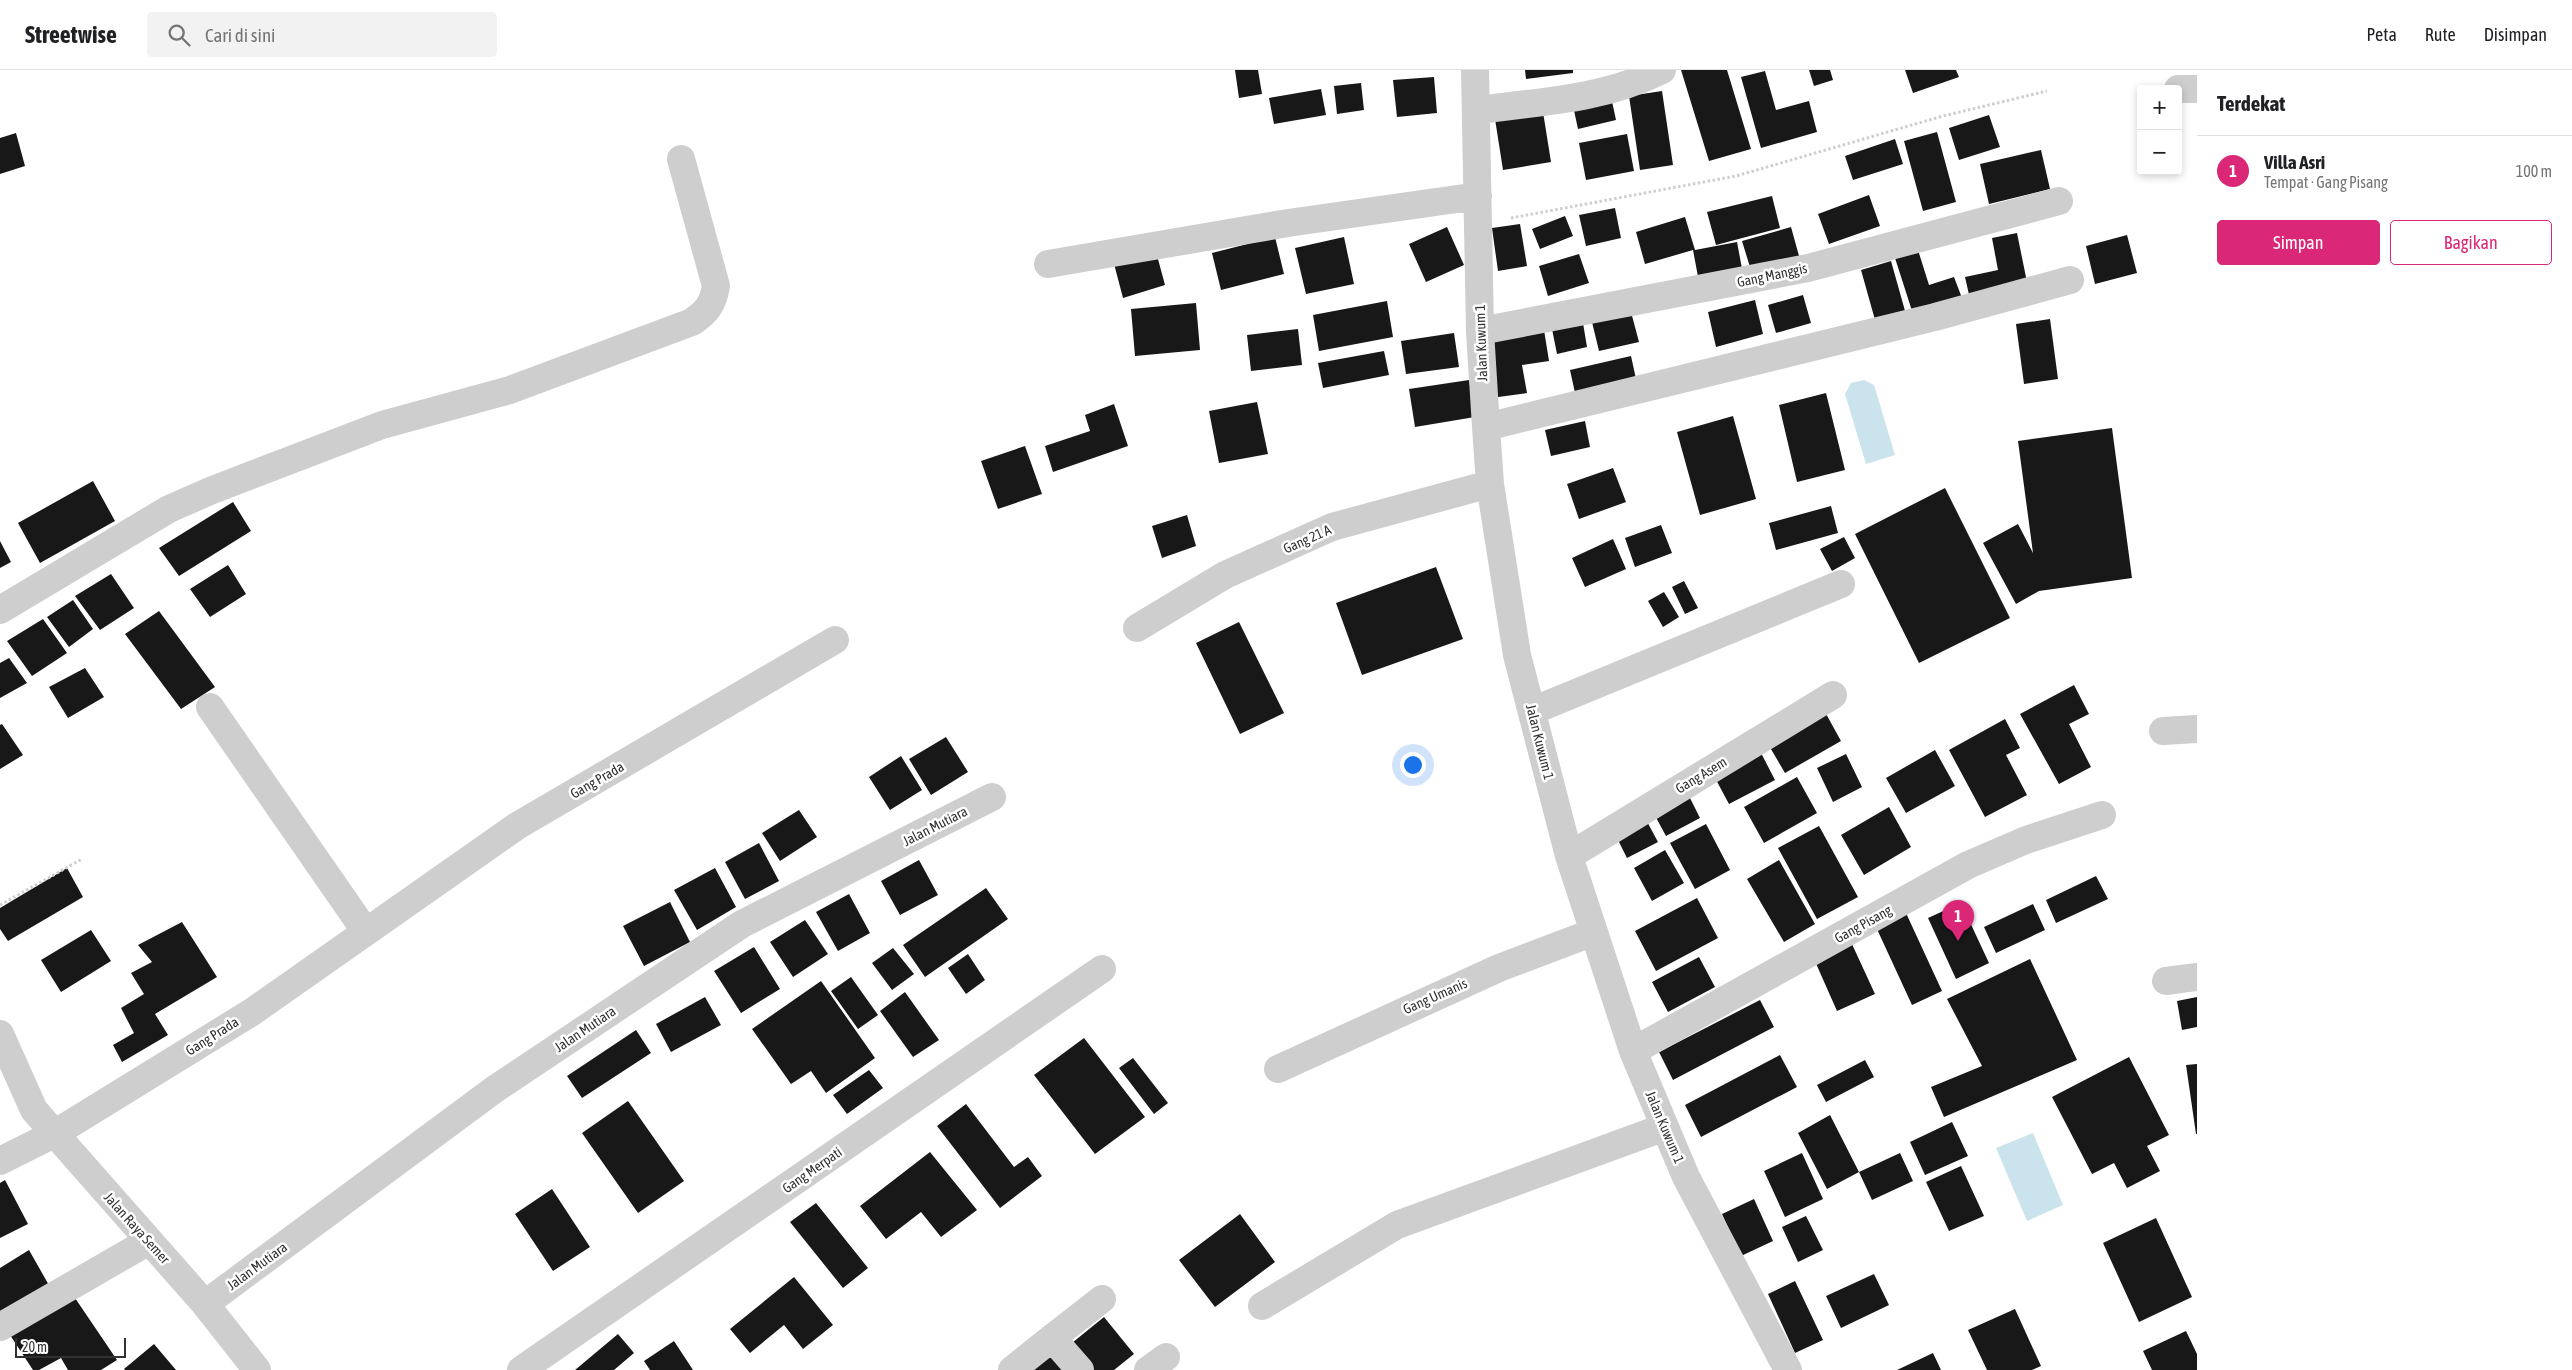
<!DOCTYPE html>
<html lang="id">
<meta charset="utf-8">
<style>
:root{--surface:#fff;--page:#f2f2f2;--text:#202124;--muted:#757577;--line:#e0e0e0;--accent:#db2777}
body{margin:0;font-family:"Asap Condensed",sans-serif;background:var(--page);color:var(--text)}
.controls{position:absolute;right:15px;top:15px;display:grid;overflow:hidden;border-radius:5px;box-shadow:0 2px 8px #0003}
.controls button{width:45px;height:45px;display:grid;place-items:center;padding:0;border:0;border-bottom:1px solid var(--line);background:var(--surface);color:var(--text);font:25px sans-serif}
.scale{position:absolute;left:15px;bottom:12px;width:111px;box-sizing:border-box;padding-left:5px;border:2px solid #313131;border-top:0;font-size:14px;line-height:18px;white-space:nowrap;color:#313131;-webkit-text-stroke:4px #fff;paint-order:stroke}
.you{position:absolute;left:1412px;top:694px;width:18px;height:18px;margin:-12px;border:4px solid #fff;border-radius:50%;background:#1a73e8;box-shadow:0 0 0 8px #1a73e833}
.badge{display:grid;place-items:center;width:32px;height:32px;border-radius:50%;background:var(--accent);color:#fff;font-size:16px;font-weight:700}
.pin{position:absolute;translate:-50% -41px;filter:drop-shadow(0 1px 2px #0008)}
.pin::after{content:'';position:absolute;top:26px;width:18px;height:15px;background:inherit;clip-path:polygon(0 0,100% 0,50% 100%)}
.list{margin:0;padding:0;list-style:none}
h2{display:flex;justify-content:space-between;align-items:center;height:65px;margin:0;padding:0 20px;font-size:21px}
h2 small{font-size:16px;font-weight:400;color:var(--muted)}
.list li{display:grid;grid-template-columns:32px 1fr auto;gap:15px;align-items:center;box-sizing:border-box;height:70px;padding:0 20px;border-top:1px solid var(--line)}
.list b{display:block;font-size:19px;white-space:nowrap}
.list p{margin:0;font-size:16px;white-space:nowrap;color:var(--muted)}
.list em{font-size:16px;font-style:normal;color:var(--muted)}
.actions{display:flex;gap:10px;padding:15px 20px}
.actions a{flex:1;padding:11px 0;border:1px solid var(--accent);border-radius:5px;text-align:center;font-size:18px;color:var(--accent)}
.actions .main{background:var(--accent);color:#fff}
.icon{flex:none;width:28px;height:28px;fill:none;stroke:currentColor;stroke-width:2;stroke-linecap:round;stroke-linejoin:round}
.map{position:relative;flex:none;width:2197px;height:1300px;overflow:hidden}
header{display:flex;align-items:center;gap:30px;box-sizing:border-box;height:70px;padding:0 25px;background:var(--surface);border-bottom:1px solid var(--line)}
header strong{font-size:24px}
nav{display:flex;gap:28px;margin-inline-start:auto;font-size:18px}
.search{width:350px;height:45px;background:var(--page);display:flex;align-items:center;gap:12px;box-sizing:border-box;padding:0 18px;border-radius:5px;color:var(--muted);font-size:19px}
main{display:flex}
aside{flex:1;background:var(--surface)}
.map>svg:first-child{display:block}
</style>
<header>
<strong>Streetwise</strong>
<div class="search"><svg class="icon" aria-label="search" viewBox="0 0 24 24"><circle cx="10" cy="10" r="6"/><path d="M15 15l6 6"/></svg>Cari di sini</div>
<nav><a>Peta</a><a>Rute</a><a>Disimpan</a></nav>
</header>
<main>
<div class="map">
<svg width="2197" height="1300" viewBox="0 0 2197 1300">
<rect width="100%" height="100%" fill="#fff"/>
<!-- water -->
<path fill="#cbe3ed" d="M1864,310L1874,315L1895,385L1866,394L1845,324L1851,313Z
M2033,1063L2063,1135L2027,1151L1996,1078Z"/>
<!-- building -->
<path fill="#181818" d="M1235,0H1258L1262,24L1239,28Z
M1525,0H1573V3L1526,9Z
M1681,0H1727L1751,79L1709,91Z
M1809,0H1830L1833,10L1814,16Z
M1905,0H1956L1959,7L1913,23Z
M1765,1L1776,40L1809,31L1817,62L1761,78L1741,7Z
M1434,7L1437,43L1397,47L1393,10Z
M1361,13L1364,40L1337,44L1334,16Z
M1321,19L1326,45L1274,54L1269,28Z
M1662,21L1673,95L1640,100L1629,26Z
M1610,22L1616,50L1578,59L1572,31Z
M1543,42L1551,92L1503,100L1495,49Z
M1989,45L2000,77L1959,90L1949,58Z
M1937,62L1956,132L1923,141L1904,71Z
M16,63L25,96L0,104V68Z
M1627,64L1634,101L1586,110L1579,73Z
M1895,69L1903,94L1853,110L1845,86Z
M2041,80L2050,119L1989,134L1980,94Z
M1869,125L1880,156L1829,174L1818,144Z
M1772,126L1780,158L1716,175L1707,142Z
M1615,138L1621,168L1586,176L1579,145Z
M1565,146L1573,166L1540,179L1532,159Z
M1685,147L1695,180L1737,172L1743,204L1699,212L1693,180L1645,194L1636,162Z
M1520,154L1527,196L1498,201L1492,158Z
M1447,157L1464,195L1426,212L1409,174Z
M1791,157L1801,193L1753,207L1742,171Z
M2017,163L2028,217L1970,229L1965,207L1998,200L1992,168Z
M2127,165L2137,203L2095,214L2086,176Z
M1275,167L1284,204L1221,220L1212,183Z
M1344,167L1354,214L1306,224L1295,178Z
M1155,178L1165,215L1123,228L1113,190Z
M1918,180L1929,215L1954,207L1962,228L1913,244L1895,188Z
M1579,184L1589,213L1548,226L1539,196Z
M1891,191L1907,248L1877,257L1861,200Z
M1803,225L1811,253L1776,263L1768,235Z
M1755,230L1763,264L1716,277L1708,242Z
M1387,231L1393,267L1319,281L1313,245Z
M1196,233L1200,280L1135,286L1131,239Z
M1631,242L1639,272L1599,281L1592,252Z
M2050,249L2058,309L2024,314L2016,254Z
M1583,253L1587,277L1557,284L1552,259Z
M1298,259L1302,295L1251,301L1247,265Z
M1544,260L1549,291L1522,295L1527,323L1491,328L1482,269Z
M1454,263L1459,297L1406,304L1401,271Z
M1384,281L1389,305L1323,318L1318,293Z
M1631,286L1638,318L1577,332L1570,300Z
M1469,310L1475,347L1415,357L1409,319Z
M1826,323L1845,400L1797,412L1779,335Z
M1257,332L1268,384L1219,393L1209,341Z
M1114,334L1128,376L1053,402L1045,376L1090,361L1085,345Z
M1733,346L1756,429L1700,445L1677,362Z
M1585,351L1590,377L1551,386L1545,360Z
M2112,358L2132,508L2039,521L2016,534L1983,473L2018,454L2033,483L2018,371Z
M1025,376L1042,424L998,439L981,391Z
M1613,398L1626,432L1579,449L1567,414Z
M93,411L115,451L40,493L18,453Z
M1945,418L2010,548L1919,593L1855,464Z
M233,432L251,461L179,506L159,478Z
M1831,436L1838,463L1776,480L1769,453Z
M1187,445L1196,476L1162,488L1152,456Z
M1661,455L1672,483L1635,497L1625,468Z
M1844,467L1855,488L1832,501L1820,479Z
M1613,469L1626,499L1585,517L1572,488Z
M0,471L11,492L0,498Z
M228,495L246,524L210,547L190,519Z
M1436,497L1463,569L1362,605L1336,533Z
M111,504L134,538L100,560L75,526Z
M1684,511L1698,538L1685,544L1672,517Z
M1664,522L1679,547L1663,557L1648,531Z
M73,530L93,559L69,577L47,547Z
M159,541L215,617L181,639L125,564Z
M43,549L67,583L32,606L7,571Z
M1239,552L1284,643L1240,664L1196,573Z
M9,588L27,613L0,628V593Z
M85,598L104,627L68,648L49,617Z
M2074,615L2089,644L2069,654L2091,697L2059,714L2020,644Z
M1825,642L1841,671L1785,703L1768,674Z
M2005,649L2020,678L2006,685L2027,725L1985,747L1949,680Z
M2,654L23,685L0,699V655Z
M946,667L968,702L931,725L909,689Z
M1935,680L1955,716L1906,743L1886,708Z
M1760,681L1775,710L1729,734L1714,706Z
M1846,684L1862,717L1833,732L1817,698Z
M901,686L922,720L890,740L869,707Z
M1797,707L1817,743L1764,773L1744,737Z
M1688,724L1700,748L1666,766L1653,742Z
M1889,737L1911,777L1864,805L1841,765Z
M799,740L817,767L780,791L762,763Z
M1644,746L1658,772L1627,788L1614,762Z
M1706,754L1730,800L1695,819L1670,773Z
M1819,756L1858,827L1817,849L1778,778Z
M759,773L779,811L745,829L725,792Z
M1665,780L1684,813L1652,831L1634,798Z
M919,790L938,825L900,845L881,811Z
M1779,790L1815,854L1784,872L1747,809Z
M67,798L83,827L8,871L0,859V838Z
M715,798L736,837L697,860L674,820Z
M2096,806L2108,829L2056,853L2046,830Z
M986,818L1008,849L925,907L903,875Z
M849,824L870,863L838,881L816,842Z
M1697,828L1718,868L1656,901L1635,861Z
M670,832L690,872L644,896L623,856Z
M1961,833L1989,893L1956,909L1928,848Z
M2033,834L2045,860L1996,883L1984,857Z
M1906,843L1942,921L1912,935L1876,857Z
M805,850L828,884L793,907L770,872Z
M182,852L217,907L155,944L168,965L122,992L113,975L134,963L121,938L144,924L131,903L152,892L138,875Z
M91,860L111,891L61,922L41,890Z
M1851,872L1875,924L1837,941L1814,889Z
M754,877L780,919L741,943L714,901Z
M893,878L914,904L892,920L872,893Z
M968,884L985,910L966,924L948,898Z
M1699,887L1715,917L1668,942L1652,912Z
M2030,889L2077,990L1944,1047L1931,1017L1982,996L1947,929Z
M851,907L878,945L858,959L831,921Z
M821,911L875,988L826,1023L811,1001L791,1014L752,959Z
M905,922L939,970L913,987L880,941Z
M705,927L721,955L671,982L656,954Z
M2197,927V957L2182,960L2177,931Z
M1760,930L1774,957L1673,1010L1659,982Z
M636,960L651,983L582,1028L567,1006Z
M1084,968L1145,1047L1095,1084L1034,1005Z
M1780,985L1797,1017L1701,1067L1685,1035Z
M2129,987L2169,1065L2147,1076L2160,1101L2127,1118L2114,1093L2092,1104L2052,1027Z
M1133,988L1168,1033L1154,1044L1119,998Z
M1865,990L1874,1007L1826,1032L1817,1015Z
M2197,994V1064H2196L2186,995Z
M869,1000L883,1018L847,1044L833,1025Z
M628,1031L684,1111L638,1143L582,1063Z
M966,1034L1014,1097L1028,1087L1042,1106L1000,1138L937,1056Z
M1830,1045L1859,1102L1827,1119L1798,1063Z
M1952,1052L1968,1086L1925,1105L1910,1072Z
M930,1082L977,1140L941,1167L921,1142L886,1169L860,1136Z
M1802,1083L1823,1129L1785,1147L1764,1101Z
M1900,1083L1913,1111L1872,1130L1859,1102Z
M1961,1096L1984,1146L1949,1161L1926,1112Z
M5,1110L28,1154L0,1168V1113Z
M552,1119L590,1177L553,1201L515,1144Z
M1754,1129L1773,1171L1741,1186L1722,1144Z
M816,1133L868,1198L843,1218L790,1152Z
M1240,1144L1275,1192L1215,1237L1179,1190Z
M1806,1146L1823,1180L1798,1192L1782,1157Z
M2156,1148L2192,1227L2139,1252L2103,1173Z
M29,1180L50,1217L0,1248V1198Z
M1874,1204L1889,1235L1841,1258L1826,1226Z
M794,1207L833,1255L803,1279L784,1255L750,1283L730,1259Z
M1795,1211L1823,1270L1795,1283L1768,1224Z
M75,1228L117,1290L101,1300H68L61,1288L39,1300H33L10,1265Z
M2015,1239L2041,1296L2032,1300H1987L1968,1260Z
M1104,1247L1134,1284L1114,1300H1086L1067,1277Z
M2186,1261L2197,1284V1300H2152L2143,1281Z
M618,1264L634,1283L614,1300H575Z
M674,1271L693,1300H650L644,1291Z
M154,1274L176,1300H125L124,1299Z
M1056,1282L1070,1300H1033Z
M1933,1283L1941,1300H1897Z"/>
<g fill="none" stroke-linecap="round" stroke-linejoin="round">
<!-- path -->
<path stroke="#cecece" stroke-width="3" stroke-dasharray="2.5 2.5" stroke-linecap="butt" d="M1511,148L1736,106L1943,46L2047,21
M0,835L82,789"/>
<!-- minor -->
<path stroke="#cecece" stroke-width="28" d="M1475,0L1480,261L1486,357L1490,414L1517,585L1569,786L1633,981L1686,1107L1788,1300
M2178,19H2197
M1477,40C1539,32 1605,29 1662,0
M1048,194L1288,153L1478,126
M1480,261L1808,198L2059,131
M1486,357L1935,247L2070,210
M0,540L169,439L210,421L382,355L510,320L692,252C707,242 713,234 716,216L681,89
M1137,558L1225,505L1332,457L1490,414
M210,637L366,862
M1532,641L1841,514
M2163,661L2197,659
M1569,786L1833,625
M2166,911L2197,907
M0,964L34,1040L205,1234L257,1300
M1633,981L1968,795L2026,770L2102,745
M1278,999L1499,898L1594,862
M0,1091L54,1064L252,942L517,756L835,570
M205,1234L495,1019L742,854L992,727
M1262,1236L1397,1155L1665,1057
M0,1257L149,1171
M521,1300L1102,899
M1012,1300L1052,1268
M1080,1300L1052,1268L1102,1229
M1148,1300L1166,1287"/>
</g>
<g text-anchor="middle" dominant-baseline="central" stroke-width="5" stroke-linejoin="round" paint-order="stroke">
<!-- street labels -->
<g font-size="14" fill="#313131" stroke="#fff">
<text transform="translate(1772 205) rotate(-12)">Gang Manggis</text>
<text transform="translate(1481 273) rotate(-92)">Jalan Kuwum 1</text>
<text transform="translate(1307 469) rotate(-24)">Gang 21 A</text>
<text transform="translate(1540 672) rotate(76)">Jalan Kuwum 1</text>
<text transform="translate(1701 705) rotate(-31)">Gang Asem</text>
<text transform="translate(597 710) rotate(-30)">Gang Prada</text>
<text transform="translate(935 756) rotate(-27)">Jalan Mutiara</text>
<text transform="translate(1863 854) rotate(-29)">Gang Pisang</text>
<text transform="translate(1435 926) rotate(-24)">Gang Umanis</text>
<text transform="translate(585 959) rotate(-34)">Jalan Mutiara</text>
<text transform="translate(212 966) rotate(-32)">Gang Prada</text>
<text transform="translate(1665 1057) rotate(67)">Jalan Kuwum 1</text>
<text transform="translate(812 1100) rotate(-35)">Gang Merpati</text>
<text transform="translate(137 1158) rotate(48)">Jalan Raya Semer</text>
<text transform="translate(257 1196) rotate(-36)">Jalan Mutiara</text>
</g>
</g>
</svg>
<div class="controls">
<button>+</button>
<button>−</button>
</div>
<div class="scale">20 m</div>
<div class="you"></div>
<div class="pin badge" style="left:1958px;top:871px">1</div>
</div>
<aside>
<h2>Terdekat<small></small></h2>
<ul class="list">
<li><span class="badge">1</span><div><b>Villa Asri</b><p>Tempat · Gang Pisang</p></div><em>100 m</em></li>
</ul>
<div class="actions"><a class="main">Simpan</a><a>Bagikan</a></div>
</aside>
</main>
